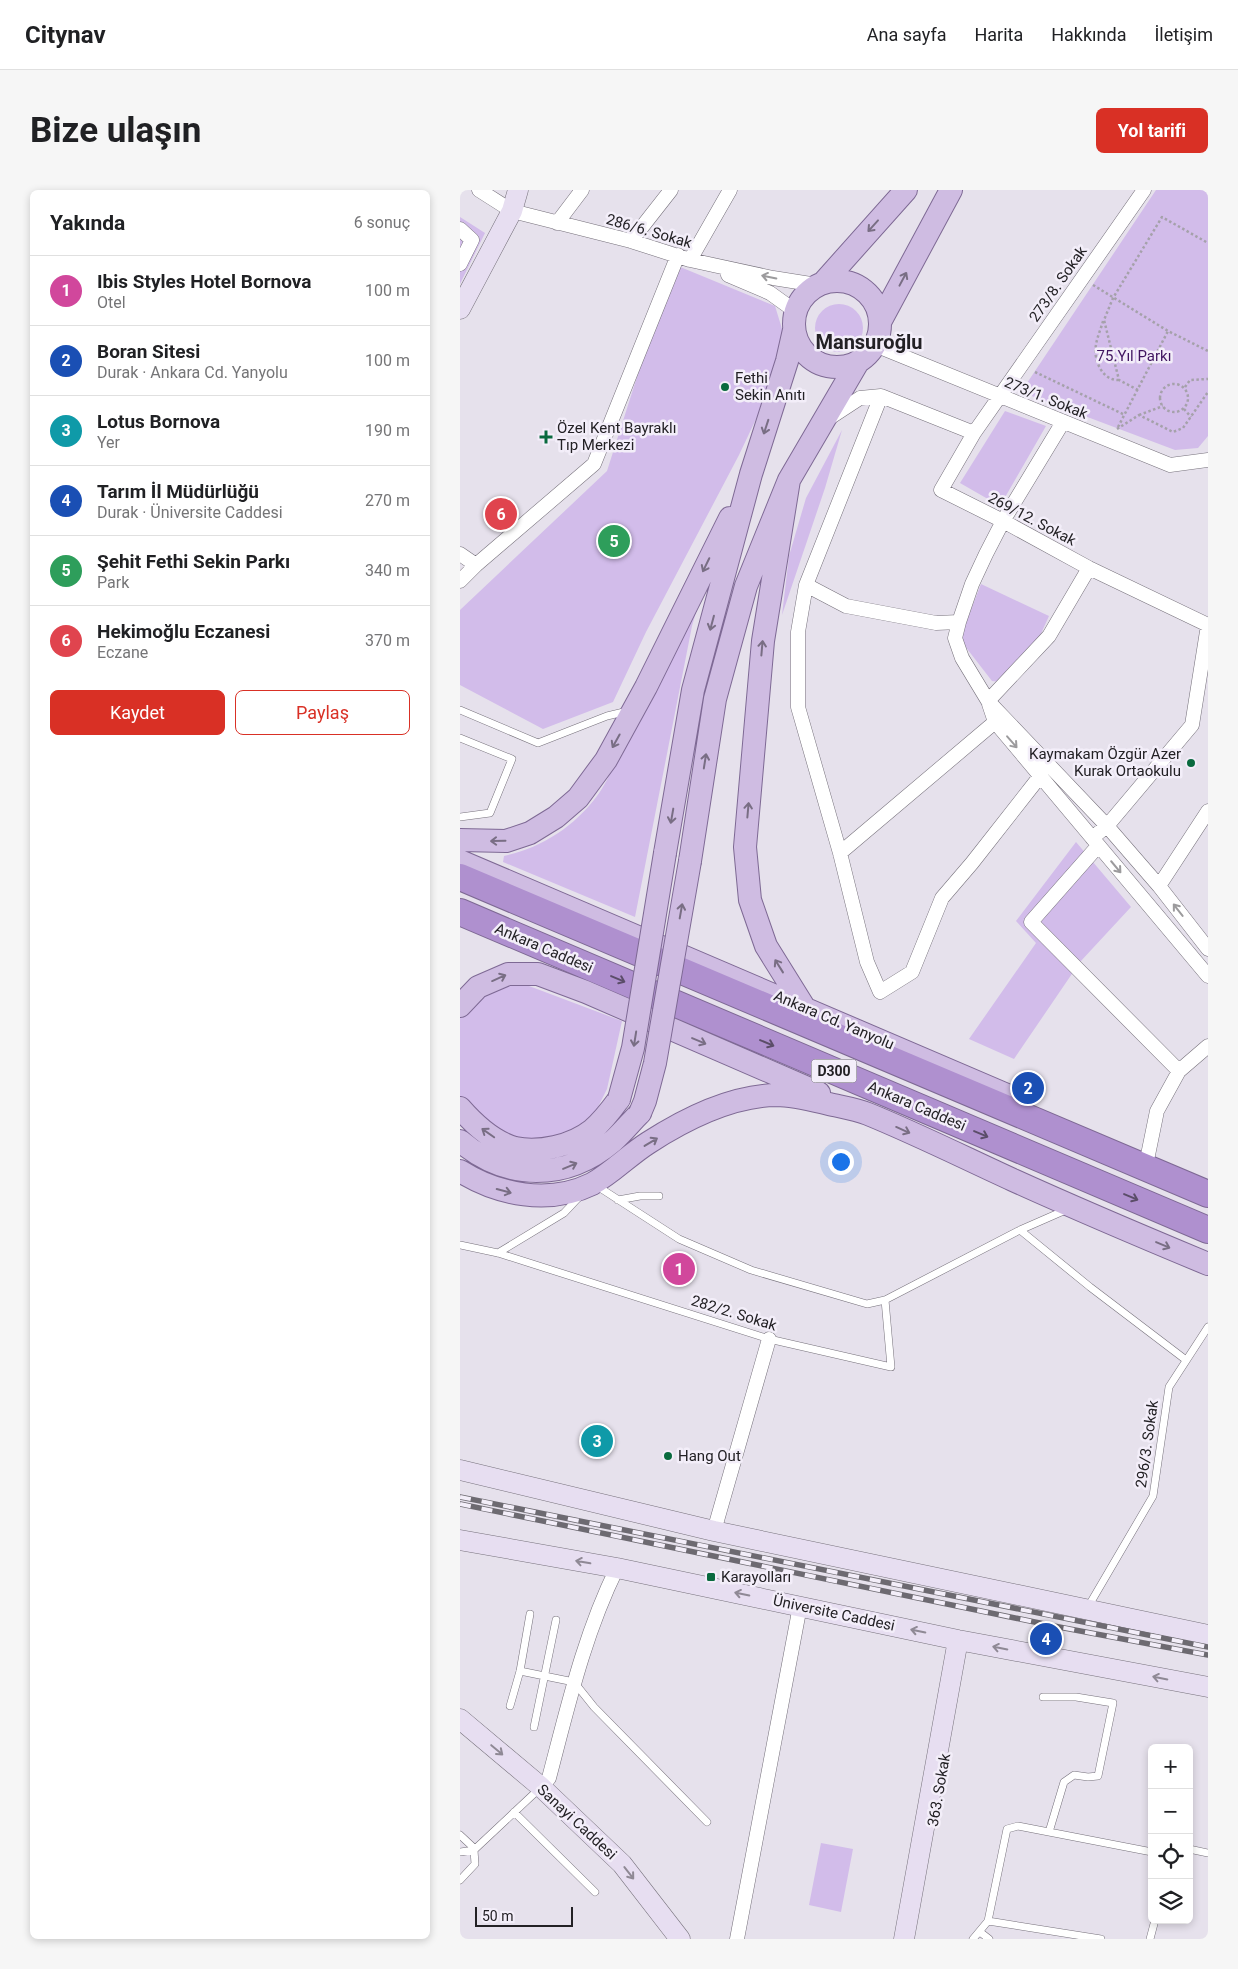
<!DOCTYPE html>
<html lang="tr">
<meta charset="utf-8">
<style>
:root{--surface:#fff;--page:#f6f6f6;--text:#202124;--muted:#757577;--line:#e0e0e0;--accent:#d93025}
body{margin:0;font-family:Roboto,sans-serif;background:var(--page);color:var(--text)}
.controls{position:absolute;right:15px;bottom:15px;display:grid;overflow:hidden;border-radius:8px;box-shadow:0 2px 8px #0003}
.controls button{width:45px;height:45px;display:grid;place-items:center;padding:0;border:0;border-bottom:1px solid var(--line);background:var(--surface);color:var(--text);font:25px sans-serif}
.scale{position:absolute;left:15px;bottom:12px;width:98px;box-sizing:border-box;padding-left:5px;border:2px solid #232125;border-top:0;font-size:14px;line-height:18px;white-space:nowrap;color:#232125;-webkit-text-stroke:4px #f3eef9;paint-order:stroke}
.you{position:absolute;left:380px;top:971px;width:18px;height:18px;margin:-12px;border:4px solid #fff;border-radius:50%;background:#1a73e8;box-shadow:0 0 0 8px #1a73e833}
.badge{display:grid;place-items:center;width:32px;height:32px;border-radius:50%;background:var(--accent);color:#fff;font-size:16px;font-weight:700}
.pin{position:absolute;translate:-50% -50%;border:2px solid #fff;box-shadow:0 1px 5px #0006}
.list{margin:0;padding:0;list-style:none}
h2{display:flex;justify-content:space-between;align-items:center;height:65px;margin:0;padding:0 20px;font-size:21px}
h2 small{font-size:16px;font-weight:400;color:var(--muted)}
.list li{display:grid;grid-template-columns:32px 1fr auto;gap:15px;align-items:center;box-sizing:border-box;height:70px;padding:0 20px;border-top:1px solid var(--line)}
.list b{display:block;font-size:19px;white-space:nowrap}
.list p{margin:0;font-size:16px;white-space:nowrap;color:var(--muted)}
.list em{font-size:16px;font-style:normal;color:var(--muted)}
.actions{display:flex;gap:10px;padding:15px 20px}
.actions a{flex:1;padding:11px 0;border:1px solid var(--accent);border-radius:8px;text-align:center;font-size:18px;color:var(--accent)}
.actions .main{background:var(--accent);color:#fff}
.icon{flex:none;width:28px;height:28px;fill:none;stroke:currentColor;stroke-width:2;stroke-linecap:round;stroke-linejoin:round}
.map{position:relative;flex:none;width:748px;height:1749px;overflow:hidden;border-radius:8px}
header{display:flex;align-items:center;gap:30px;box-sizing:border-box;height:70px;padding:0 25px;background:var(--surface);border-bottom:1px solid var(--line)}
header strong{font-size:24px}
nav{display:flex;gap:28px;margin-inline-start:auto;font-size:18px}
.intro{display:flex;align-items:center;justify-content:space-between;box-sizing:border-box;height:120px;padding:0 30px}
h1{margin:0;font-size:35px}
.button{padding:12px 22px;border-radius:8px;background:var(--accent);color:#fff;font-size:18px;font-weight:700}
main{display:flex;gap:30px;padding:0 30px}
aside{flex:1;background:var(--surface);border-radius:8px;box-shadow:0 2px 8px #0003}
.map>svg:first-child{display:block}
</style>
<header>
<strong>Citynav</strong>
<nav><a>Ana sayfa</a><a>Harita</a><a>Hakkında</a><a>İletişim</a></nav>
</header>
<div class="intro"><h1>Bize ulaşın</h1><a class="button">Yol tarifi</a></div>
<main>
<aside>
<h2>Yakında<small>6 sonuç</small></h2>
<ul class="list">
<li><span class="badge" style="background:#d1479c">1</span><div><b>Ibis Styles Hotel Bornova</b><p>Otel</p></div><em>100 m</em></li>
<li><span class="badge" style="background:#1a4fb4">2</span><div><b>Boran Sitesi</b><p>Durak · Ankara Cd. Yanyolu</p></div><em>100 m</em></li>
<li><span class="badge" style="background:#0f9aa8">3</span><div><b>Lotus Bornova</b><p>Yer</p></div><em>190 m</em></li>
<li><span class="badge" style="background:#1a4fb4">4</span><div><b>Tarım İl Müdürlüğü</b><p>Durak · Üniversite Caddesi</p></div><em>270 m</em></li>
<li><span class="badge" style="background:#2e9e5b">5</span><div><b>Şehit Fethi Sekin Parkı</b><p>Park</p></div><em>340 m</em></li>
<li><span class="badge" style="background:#e0444e">6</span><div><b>Hekimoğlu Eczanesi</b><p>Eczane</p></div><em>370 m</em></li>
</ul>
<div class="actions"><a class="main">Kaydet</a><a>Paylaş</a></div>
</aside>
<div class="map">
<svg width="748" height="1749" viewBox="0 0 748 1749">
<rect width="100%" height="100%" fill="#e6e1ec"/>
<!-- green -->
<path fill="#d2bcea" d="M696,0H744L748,3V246L738,258L715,260L561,202Z
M0,27L25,43L0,94Z
M213,74L315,116L323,142L315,189L279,265L186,442L153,512L83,539L0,495V420L147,281Z
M355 138a24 24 0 1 1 48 0a24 24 0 1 1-48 0Z
M545,221L586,236L540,316L500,293Z
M382,240L365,298L322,425L329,366L346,308Z
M248,381L232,436L175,727L43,672L44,666C81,658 114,637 137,606C144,597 149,585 155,575Z
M521,394L589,426L579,448L540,492L532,491L501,451L505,435Z
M616,652L671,717L620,772L554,869L509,849L576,753L556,731Z
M61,793L162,831L147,899L136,921L122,933L100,948L63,953L41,945L0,907V826L13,811L40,795Z
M361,1653L393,1659L381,1722L349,1715Z"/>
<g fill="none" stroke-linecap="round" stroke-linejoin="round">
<defs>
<path id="lane" d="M0,520L78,553L147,526L168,521
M0,548L52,569L30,623L0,627
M137,996L219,1049L291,1080L407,1114L425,1110L560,1040L608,1019
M158,1010L180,1006H199
M560,1040L630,1097L726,1170
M0,1055L38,1063L309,1149L431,1177L425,1110
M38,1063L104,1023L120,1006
M628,1417L693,1306L709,1197L748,1137
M60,1481L114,1492L134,1517L247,1632
M583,1507H616L653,1513L638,1586L628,1587L614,1585L604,1592L589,1642
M50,1516L60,1481L70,1424
M74,1537L96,1430
M54,1622L135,1702
M0,1645L15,1659
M729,1659L748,1663
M0,1662L14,1660L79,1599
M0,1690L15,1674L14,1660
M528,1731L641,1749
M520,1742L529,1749
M513,1749L528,1731L547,1639L558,1636L692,1662
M690,1749L695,1730"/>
<path id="street" d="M19,0L52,21L171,51L230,70L313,88L357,95
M684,0L514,243L481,300L543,331L629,378L748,435
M97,33L122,0
M0,39L12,50L0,74
M171,51L211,0
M230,70L270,0
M268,85L310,103L335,121
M415,155L710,275L748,270
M421,206L346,395L338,442V517L380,663L407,772L420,802L452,782L482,708L512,673L581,585
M371,227L400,208L421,206L514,243
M603,232L543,331L526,364L512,394L499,432L495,448L502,468L528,511L647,636L699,696L748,759
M0,364L16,375L134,274L218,65
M0,391L16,375
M346,395L386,416L476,433L499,432
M528,511L589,446L629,378
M529,514L535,532L748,786
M632,648L647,636L732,535L748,435
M638,656L571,732L719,881
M380,663L535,532
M699,696L748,621
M688,965L697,921L719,881L748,856
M254,1341L309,1149
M81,1597L89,1588C108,1516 124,1445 157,1378
M277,1749L340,1416"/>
<path id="secondary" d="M0,119L52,21L58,0
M0,1280L254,1341L748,1445
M0,1350L157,1378L498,1450L748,1497
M0,1529L81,1597L162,1674L220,1749
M444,1749L498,1450"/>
<path id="primary" d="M334 134a43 43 0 1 1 86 0a43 43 0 1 1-86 0Z
M363,93L446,0
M420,132L491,0
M329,290L303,451L285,657L290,710L306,756L344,817
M0,650L46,651L70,643L96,627L118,608L146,570L186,497L270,328
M205,663L233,500L291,284L327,171L334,140
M0,671L561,911
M230,671L255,509L286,396L329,290L398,172
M0,816L18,797L48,784H78L126,802L359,903
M0,918C14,934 33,952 55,958C79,963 112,956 132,940C143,931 151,920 159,909
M0,951C47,991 106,991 153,951C163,942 171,932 180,923
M0,981C38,1005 89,1015 132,994C152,983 169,965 188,953C225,929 271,906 316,905C334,905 352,910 369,914C382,917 396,919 408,924C457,944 505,968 553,990C617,1019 683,1047 748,1074"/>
<path id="highway" d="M0,687L748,1004
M0,722L748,1040"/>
</defs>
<!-- lane casing -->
<use href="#lane" stroke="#76717b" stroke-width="8"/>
<!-- street casing -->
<use href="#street" stroke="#76717b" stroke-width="15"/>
<!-- secondary casing -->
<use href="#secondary" stroke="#76717b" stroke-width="21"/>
<!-- primary casing -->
<use href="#primary" stroke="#7e6994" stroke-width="24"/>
<!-- highway casing -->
<use href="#highway" stroke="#7e6994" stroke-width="28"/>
<!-- path -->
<path stroke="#a5a1aa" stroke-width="2.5" stroke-dasharray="2.5 2.5" stroke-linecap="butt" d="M633,95L708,141L748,161
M643,131C641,139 637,147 636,155C633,169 642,191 659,190
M575,182L665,225
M700 208a14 14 0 1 1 28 0a14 14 0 1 1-28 0Z
M725,197L730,190L748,189
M678,200L659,190L644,130L653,108L702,27L748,53
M724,219L731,227
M679,225L703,216
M658,237L708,141
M657,239L679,225L713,242L723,238L748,202"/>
<!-- lane -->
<use href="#lane" stroke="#fff" stroke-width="7"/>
<!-- street -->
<use href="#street" stroke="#fff" stroke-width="14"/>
<!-- secondary -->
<use href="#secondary" stroke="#e7def1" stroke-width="20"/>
<!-- primary -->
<use href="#primary" stroke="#cfbce2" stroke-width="22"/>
<!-- highway -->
<use href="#highway" stroke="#af90cf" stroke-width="26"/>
<defs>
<path id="rail" d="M0,1307L748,1457
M0,1314L599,1437L748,1465"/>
</defs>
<!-- rail casing -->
<use href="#rail" stroke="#6d6a71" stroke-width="5.5"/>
<!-- rail -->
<use href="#rail" stroke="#f3eef9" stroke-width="4" stroke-dasharray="11" stroke-linecap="butt"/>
<defs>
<path id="primary-bridge" d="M159,909L173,858L205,663
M180,923L185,911L195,873L230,671"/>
</defs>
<!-- primary-bridge casing -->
<use href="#primary-bridge" stroke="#7e6994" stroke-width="24" stroke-linecap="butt"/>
<!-- primary-bridge -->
<use href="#primary-bridge" stroke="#cfbce2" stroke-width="22"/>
</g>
<!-- one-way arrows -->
<defs><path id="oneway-shaft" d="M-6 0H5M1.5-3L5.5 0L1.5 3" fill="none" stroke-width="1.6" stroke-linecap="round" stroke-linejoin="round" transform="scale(1.25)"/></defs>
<g stroke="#796e84">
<use href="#oneway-shaft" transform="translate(413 36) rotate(132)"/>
<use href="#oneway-shaft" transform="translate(443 89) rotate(-62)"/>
<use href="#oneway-shaft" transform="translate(306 237) rotate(108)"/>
<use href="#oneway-shaft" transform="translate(246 375) rotate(116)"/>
<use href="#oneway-shaft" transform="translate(252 433) rotate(105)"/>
<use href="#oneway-shaft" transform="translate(302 458) rotate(-85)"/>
<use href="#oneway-shaft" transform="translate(156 551) rotate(119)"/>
<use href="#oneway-shaft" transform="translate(245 571) rotate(-81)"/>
<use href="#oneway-shaft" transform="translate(288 620) rotate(-85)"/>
<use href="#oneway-shaft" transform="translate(212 626) rotate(100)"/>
<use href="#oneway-shaft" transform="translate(38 651) rotate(179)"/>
<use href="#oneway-shaft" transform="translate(221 721) rotate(-80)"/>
<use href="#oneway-shaft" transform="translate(319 776) rotate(-122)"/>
<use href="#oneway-shaft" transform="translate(39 788) rotate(-24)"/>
<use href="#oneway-shaft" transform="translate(175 849) rotate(99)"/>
<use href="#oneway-shaft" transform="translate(239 851) rotate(23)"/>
<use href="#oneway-shaft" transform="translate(443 940) rotate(24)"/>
<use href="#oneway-shaft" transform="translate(28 943) rotate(-145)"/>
<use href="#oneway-shaft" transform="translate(191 952) rotate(-31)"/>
<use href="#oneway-shaft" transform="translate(110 976) rotate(-23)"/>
<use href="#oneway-shaft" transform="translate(44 1001) rotate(15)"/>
<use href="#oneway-shaft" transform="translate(703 1055) rotate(23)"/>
</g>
<g stroke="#9c9b9d">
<use href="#oneway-shaft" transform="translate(309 87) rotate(-168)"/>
<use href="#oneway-shaft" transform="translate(552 552) rotate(49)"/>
<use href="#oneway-shaft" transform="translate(656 677) rotate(50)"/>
<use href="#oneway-shaft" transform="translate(718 720) rotate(-128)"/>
</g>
<g stroke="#5b4d69">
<use href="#oneway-shaft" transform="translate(158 789) rotate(23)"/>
<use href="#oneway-shaft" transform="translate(307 853) rotate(23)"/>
<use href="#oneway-shaft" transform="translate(521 944) rotate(23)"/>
<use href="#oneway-shaft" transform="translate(671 1007) rotate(23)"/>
</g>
<g stroke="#8f8995">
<use href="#oneway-shaft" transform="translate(123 1372) rotate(-170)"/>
<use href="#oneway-shaft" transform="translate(282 1404) rotate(-168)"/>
<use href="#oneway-shaft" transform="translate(458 1441) rotate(-168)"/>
<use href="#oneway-shaft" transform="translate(540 1458) rotate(-169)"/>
<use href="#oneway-shaft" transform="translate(700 1488) rotate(-169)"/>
<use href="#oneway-shaft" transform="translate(37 1560) rotate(40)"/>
<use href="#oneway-shaft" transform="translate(169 1683) rotate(52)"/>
</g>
<!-- markers -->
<g fill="#096a3e" stroke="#f3eef9" stroke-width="2">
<circle cx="265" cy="197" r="5"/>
<path d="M83.5 239.5h5v5h5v5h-5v5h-5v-5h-5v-5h5z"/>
<circle cx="731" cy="573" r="5"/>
<circle cx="208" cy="1266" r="5"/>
<rect x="246" y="1382" width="10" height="10" rx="2.5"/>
</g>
<g text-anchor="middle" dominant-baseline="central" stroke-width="5" stroke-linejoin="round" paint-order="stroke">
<!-- shield labels -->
<rect fill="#f3eef9" stroke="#615e65" stroke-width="1" x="351.5" y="869.5" width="45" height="23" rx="4"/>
<g font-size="14" font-weight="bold" fill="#232125">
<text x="374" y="881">D300</text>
</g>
<!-- street labels -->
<g font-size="15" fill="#232125" stroke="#f3eef9">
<text transform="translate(189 41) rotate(16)">286/6. Sokak</text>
<text transform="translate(598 94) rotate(-55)">273/8. Sokak</text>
<text transform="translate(586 208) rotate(22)">273/1. Sokak</text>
<text transform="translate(572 329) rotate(28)">269/12. Sokak</text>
<text transform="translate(84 758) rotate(23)">Ankara Caddesi</text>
<text transform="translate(374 830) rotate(23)">Ankara Cd. Yanyolu</text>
<text transform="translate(457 916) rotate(23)">Ankara Caddesi</text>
<text transform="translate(274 1123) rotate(17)">282/2. Sokak</text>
<text transform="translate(687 1254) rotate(-82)">296/3. Sokak</text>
<text transform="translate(374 1423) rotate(12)">Üniversite Caddesi</text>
<text transform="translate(479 1600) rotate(-80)">363. Sokak</text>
<text transform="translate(117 1632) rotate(43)">Sanayi Caddesi</text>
</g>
<!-- park labels -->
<g font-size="15" fill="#401560" stroke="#f3eef9">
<text x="674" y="166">75.Yıl Parkı</text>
</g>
<!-- poi labels -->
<g font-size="15" fill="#232125" stroke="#f3eef9" text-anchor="start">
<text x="275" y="188">Fethi<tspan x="275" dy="17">Sekin Anıtı</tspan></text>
<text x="97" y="238">Özel Kent Bayraklı<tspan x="97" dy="17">Tıp Merkezi</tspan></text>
<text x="721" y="564" text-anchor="end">Kaymakam Özgür Azer<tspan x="721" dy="17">Kurak Ortaokulu</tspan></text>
<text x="218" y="1266">Hang Out</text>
<text x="261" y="1387">Karayolları</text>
</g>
<!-- district labels -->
<g font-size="20" font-weight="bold" fill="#232125" stroke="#f3eef9">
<text x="409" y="152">Mansuroğlu</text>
</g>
</g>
</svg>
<div class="controls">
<button>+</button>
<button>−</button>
<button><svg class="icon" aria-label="locate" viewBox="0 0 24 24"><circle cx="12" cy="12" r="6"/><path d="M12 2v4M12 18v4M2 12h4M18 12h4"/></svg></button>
<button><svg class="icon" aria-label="layers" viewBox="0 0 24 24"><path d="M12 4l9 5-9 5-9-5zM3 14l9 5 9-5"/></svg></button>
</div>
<div class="scale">50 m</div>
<div class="you"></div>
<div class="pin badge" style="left:219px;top:1079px;background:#d1479c">1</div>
<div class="pin badge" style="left:568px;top:898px;background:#1a4fb4">2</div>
<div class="pin badge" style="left:137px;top:1251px;background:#0f9aa8">3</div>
<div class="pin badge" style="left:586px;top:1449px;background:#1a4fb4">4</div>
<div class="pin badge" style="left:154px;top:351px;background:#2e9e5b">5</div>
<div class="pin badge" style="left:41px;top:324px;background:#e0444e">6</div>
</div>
</main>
